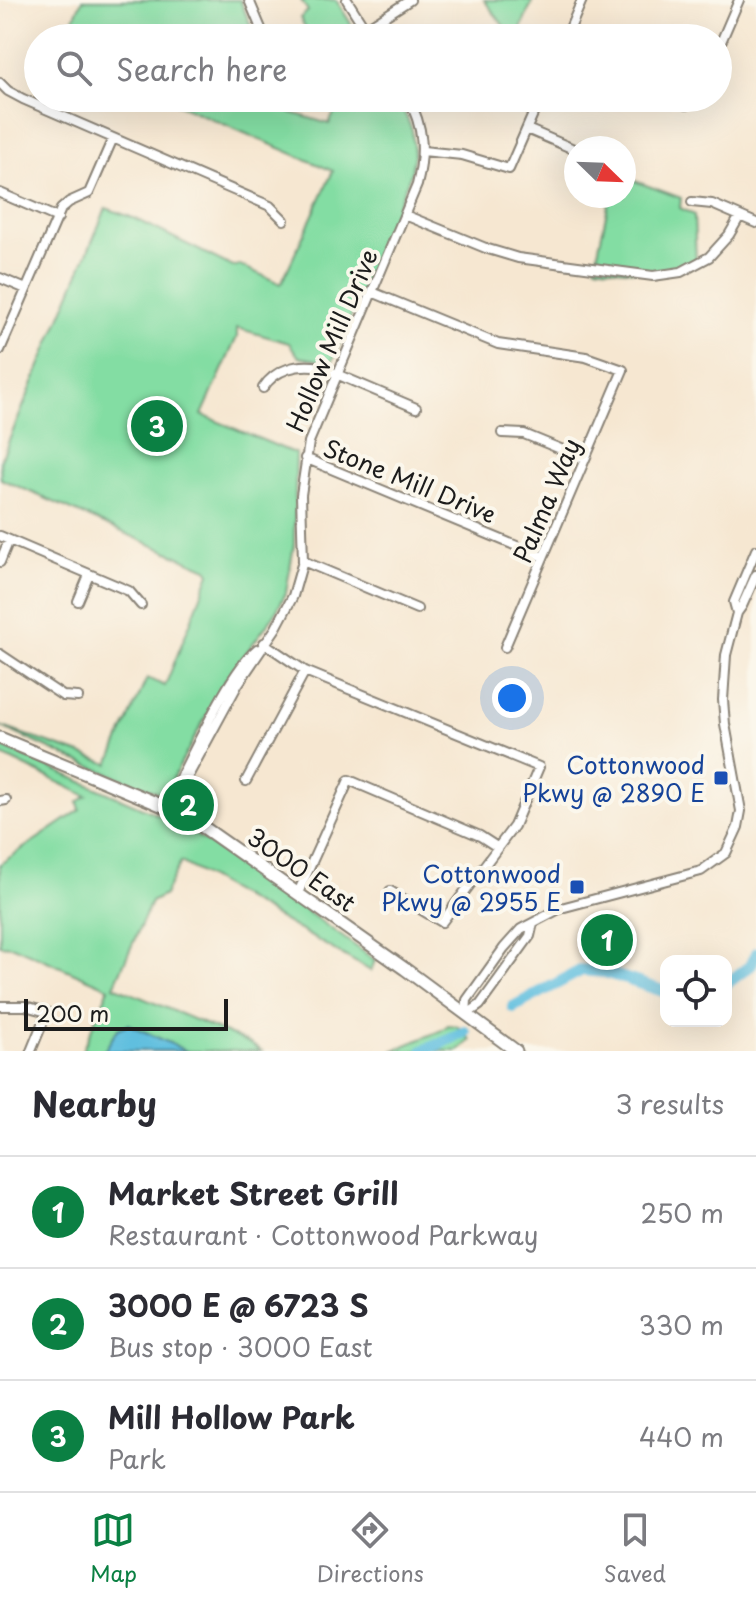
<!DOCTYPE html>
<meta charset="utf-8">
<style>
:root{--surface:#fff;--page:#f2f2f3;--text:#2b2b33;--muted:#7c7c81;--line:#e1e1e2;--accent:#0b8043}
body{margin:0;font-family:"Playpen Sans",sans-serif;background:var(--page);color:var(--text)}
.controls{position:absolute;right:24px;bottom:24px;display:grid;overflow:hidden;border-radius:16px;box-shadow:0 8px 32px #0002}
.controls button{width:72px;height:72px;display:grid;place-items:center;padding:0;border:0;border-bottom:2px solid var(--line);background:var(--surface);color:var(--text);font:40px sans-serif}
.compass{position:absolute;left:564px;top:136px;width:72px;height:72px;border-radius:50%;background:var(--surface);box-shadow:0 8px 32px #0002;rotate:113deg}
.scale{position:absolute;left:24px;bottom:20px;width:204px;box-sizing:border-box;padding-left:8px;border:4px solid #1c1c1c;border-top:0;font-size:22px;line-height:28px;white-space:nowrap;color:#1c1c1c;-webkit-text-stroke:6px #fbf7ec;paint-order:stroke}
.you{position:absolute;left:512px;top:698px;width:28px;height:28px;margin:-20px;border:6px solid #fff;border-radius:50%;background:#1a73e8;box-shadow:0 0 0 12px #1a73e833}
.badge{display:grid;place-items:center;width:52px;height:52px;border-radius:50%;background:var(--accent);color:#fff;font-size:26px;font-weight:700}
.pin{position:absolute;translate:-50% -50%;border:4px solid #fff;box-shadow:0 2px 8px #0006}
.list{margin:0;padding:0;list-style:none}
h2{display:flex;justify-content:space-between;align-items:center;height:104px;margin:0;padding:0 32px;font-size:34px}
h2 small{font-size:26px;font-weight:400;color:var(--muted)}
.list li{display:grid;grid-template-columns:52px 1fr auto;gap:24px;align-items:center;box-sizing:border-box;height:112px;padding:0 32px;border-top:2px solid var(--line)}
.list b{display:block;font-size:30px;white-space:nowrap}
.list p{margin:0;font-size:26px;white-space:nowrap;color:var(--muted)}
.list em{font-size:26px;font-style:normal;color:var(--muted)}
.icon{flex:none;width:44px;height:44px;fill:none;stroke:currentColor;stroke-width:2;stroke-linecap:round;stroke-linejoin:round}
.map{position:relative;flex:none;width:756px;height:1051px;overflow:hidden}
.search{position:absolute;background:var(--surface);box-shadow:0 8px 32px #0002;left:24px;right:24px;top:24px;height:88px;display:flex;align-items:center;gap:20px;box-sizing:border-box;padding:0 28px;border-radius:44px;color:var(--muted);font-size:30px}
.sheet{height:440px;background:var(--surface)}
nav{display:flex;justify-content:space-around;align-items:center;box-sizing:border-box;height:112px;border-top:2px solid var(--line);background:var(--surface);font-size:22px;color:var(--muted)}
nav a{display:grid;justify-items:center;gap:4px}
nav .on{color:var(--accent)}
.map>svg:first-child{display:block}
</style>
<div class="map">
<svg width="756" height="1051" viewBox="0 0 756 1051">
<rect width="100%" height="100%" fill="#fbf7ec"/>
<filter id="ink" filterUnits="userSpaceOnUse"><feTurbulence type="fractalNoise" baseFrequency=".0125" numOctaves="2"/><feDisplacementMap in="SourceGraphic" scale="16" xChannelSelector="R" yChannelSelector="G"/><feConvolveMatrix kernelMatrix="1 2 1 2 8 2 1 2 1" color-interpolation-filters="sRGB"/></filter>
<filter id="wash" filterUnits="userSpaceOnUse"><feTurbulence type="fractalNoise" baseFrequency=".006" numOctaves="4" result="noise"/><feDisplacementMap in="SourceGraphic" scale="32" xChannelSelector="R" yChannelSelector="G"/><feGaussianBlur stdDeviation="1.8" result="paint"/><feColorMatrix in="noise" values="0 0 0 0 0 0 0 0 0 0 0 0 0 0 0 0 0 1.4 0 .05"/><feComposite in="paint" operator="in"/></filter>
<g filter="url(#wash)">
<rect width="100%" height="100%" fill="#f6e7d1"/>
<!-- green -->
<path fill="#83dda3" stroke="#507c60" stroke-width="2" d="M82,0H240L256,38H65Z
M301,0H336L360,38H311L300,18L308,11Z
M484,0H533L517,38H513Z
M163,98H243L329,124L341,98H398L412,130L414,155L411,173L332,362L299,357L289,343L237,328V337L202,415L296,454L294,545L286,593L275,614L225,681L165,793L162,794L74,760L0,726L109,764L147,678L165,686L210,573L207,569L1,479L0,462L106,208L136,219L233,267L240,265L281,284L333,171Z
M624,177L681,198L680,208L694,215L696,261C664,279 629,270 595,266L610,196H624Z
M0,746L177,823L246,868L375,960L371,971L181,862L164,895L151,902L114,986L247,1042L262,1051H82L109,988L13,946L0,945V864L80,810L78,802L87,796L0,754Z
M448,1025L457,1026L471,1040L458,1051H392L442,1030Z"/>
<!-- water -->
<path fill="#61bfdf" stroke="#3e6e7e" stroke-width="2" d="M128,1024L187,1051H104L118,1029Z"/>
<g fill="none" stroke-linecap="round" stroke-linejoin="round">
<!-- river -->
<path stroke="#61bfdf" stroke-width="12" d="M726,984L750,966L756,953
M513,1007L582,970L605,972L666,992
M423,1051L465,1032"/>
</g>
</g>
<g filter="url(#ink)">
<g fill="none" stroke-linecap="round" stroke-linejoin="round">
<defs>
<path id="minor" d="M249,0L265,38
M347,0L371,38
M365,29L410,0
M566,38L582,0
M718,49L739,0
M0,83L8,91L23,99L270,206L284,220
M670,98L686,105L696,98
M527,129L576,150
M423,151L462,155L509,169L540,98
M0,193L58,218
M692,202L712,204L756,223
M405,215L488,249L518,258L653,276L681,272L709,257L729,235L740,216
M0,278L26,289
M372,292L498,344L586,357L623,370L505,647
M0,350L61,209L69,202L89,193L113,138
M263,388C275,369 298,363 320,367L416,408
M502,433L524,434L585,459
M305,458L543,557
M0,536L129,591L141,605
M303,561L417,609
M0,562L9,540
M78,601L89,575
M737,613L734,602L756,550
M264,643L305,671L539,767L514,826L442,922L390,891
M0,654L63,696L78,697
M246,781L305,671
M174,796L176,786C195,750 228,674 257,649
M173,798L181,789L238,684L276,628L293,596L303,561L301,495L309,442L417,185C425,153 424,127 408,98
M0,801L6,800
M298,893L349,780L480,836L497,847
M0,1006H25L47,1012L31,1051
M466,1015L467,1000L504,948L521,929L561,908L701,871L726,853L738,827L741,811L725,724L723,700L726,655L737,613L742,606L756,575
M466,1015L480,1005L530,936L533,923"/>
<path id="major" d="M0,738L168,808L206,829L405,969L516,1051"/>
</defs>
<!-- minor casing -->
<use href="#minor" stroke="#898276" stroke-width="12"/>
<!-- major casing -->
<use href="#major" stroke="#898276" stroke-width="15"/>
<!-- minor -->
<use href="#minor" stroke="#fff" stroke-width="8"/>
<!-- major -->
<use href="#major" stroke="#fff" stroke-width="11"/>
</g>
</g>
<!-- markers -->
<g fill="#1a4fb4" stroke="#fbf7ec" stroke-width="3">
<rect x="713" y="770" width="16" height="16" rx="4"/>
<rect x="569" y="879" width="16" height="16" rx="4"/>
</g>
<g text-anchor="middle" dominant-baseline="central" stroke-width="8" stroke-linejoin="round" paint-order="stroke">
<!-- street labels -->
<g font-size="24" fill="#1c1c1c" stroke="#fbf7ec">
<text transform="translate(331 340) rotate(-67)">Hollow Mill Drive</text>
<text transform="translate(410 480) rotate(22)">Stone Mill Drive</text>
<text transform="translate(546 500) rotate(-67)">Palma Way</text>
<text transform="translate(302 869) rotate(35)">3000 East</text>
</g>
<!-- transit labels -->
<g font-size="24" fill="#164399" stroke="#fbf7ec" text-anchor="end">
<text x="705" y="764">Cottonwood<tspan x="705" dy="28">Pkwy @ 2890 E</tspan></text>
<text x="561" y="873">Cottonwood<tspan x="561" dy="28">Pkwy @ 2955 E</tspan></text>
</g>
</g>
</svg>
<div class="controls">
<button><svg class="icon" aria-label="locate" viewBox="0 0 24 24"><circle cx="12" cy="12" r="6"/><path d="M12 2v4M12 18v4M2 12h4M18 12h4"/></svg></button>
</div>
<svg class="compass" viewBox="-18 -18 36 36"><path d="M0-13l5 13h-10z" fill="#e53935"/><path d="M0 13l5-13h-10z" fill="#7c7c81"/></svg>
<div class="scale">200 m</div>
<div class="you"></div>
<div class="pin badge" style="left:607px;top:940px">1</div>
<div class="pin badge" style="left:188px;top:805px">2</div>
<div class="pin badge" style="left:157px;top:426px">3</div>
<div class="search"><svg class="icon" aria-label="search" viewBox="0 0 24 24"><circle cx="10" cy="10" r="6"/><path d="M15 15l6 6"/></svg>Search here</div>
</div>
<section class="sheet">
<h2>Nearby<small>3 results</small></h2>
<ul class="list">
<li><span class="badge">1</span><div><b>Market Street Grill</b><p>Restaurant · Cottonwood Parkway</p></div><em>250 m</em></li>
<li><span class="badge">2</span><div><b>3000 E @ 6723 S</b><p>Bus stop · 3000 East</p></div><em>330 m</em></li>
<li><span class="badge">3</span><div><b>Mill Hollow Park</b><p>Park</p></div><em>440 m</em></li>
</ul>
</section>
<nav>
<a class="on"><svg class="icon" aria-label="map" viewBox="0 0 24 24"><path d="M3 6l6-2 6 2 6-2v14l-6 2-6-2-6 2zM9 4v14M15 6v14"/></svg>Map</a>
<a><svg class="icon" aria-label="directions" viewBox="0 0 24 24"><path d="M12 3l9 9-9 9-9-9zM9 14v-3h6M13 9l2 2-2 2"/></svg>Directions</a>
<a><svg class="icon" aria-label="saved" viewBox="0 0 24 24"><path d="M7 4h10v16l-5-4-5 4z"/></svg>Saved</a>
</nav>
